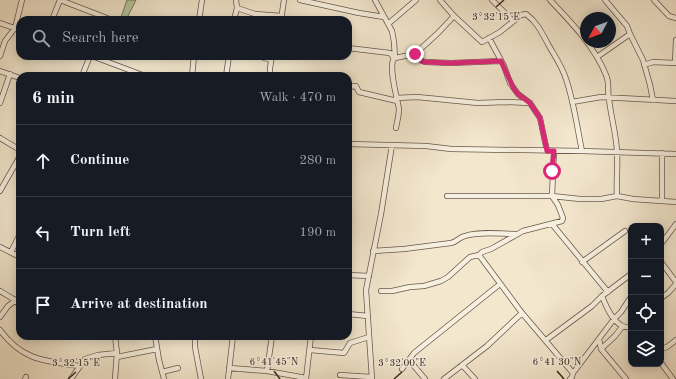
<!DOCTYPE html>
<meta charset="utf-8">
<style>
:root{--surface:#171b24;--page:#242831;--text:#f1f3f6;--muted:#9ea1a6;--line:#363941}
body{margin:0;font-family:"Old Standard TT",serif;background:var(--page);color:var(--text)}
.controls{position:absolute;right:12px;bottom:12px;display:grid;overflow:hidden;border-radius:8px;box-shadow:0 2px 10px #0003}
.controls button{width:36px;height:36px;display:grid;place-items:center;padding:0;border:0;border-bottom:1px solid var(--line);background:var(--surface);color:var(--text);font:20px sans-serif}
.compass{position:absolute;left:580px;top:12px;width:36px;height:36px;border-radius:50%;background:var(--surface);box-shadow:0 2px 10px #0003;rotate:229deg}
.stop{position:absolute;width:12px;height:12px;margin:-9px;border:3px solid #db2777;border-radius:50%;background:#fff}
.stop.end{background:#db2777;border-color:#fff;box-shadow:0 1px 4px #0008}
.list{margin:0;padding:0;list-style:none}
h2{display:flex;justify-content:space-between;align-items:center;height:52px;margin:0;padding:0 16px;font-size:17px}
h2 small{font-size:13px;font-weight:400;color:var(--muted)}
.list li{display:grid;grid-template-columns:26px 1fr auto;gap:12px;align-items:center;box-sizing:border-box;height:72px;padding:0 16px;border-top:1px solid var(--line)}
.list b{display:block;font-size:15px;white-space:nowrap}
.list em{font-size:13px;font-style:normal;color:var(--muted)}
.icon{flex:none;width:22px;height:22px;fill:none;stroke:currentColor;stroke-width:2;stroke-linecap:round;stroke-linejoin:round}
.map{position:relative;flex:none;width:676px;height:379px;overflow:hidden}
.search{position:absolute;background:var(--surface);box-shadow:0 2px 10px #0003;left:16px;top:16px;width:336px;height:44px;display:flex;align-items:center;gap:10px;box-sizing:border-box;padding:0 14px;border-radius:12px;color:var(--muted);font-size:15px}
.panel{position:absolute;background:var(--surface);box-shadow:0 2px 10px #0003;left:16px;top:72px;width:336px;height:268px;border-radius:12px}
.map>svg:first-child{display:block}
</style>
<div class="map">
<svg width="676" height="379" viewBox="0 0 676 379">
<rect width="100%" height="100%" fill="#f3e7ce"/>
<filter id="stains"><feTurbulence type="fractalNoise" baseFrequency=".005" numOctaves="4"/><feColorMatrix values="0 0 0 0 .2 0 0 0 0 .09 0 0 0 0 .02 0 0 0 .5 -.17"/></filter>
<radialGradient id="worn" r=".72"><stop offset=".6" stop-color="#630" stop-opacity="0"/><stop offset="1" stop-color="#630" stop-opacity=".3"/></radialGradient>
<!-- green -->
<path fill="#b5c79d" stroke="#78785e" d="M127,0H136L126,20H120Z"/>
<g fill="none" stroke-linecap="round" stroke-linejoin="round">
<defs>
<path id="minor" d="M60,0L112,20
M300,0L359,13L384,17
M375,0L392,31L394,42L395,58
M440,0L454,16L482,42L500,32L521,15L526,14C537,22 542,33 548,44C554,55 562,66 566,79C574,102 577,127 582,151
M492,0L513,21
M550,0C571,22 595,47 606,75C610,84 607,91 609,99C611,117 616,133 617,151C618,166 616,181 617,196
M605,0L627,26L630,34
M654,0L669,16L676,18
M237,8L255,14L281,16
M52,20L60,0
M199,20L202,0
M234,20L237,8L236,0
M281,20L284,0
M0,23L20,30
M388,24L416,0
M489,38L504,66L510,83L518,94L530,103L540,118L547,151
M348,48L390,53L394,58C388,67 397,97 399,109C399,115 397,122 396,128
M415,54L420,60L425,62L451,63L501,61
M0,56L5,41L15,28L22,0
M92,56L145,76
M258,56L271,60
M597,57L630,34L643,60L650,85L653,100
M393,60L395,58L415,54L438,33L454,16
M644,65L653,62L675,63L676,40
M0,71L20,78
M82,76L90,56
M192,76L194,56
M226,76L229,56
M270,76V68L272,56
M348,87L356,86L359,92L397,101
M396,98L417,97L478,103L506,102L530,103
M572,102L601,97L676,101
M0,103L10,74
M0,138L20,150
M348,144L426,146L451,149L582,151L676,154
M662,153V201
M0,191L20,156
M447,196H552L580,199H601L617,196L633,199L676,202
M552,224L608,292
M661,244L676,224
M0,247L20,257
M373,251L404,249L451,243C457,242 459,237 465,236C479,231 501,234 516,234
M11,252L20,234
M479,255L522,313L573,373
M582,262L625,231
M661,262L676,282
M631,274L602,296C607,309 616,330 631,327
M348,275L369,276
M0,291L15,300L20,306
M381,291H392L410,287L424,286L441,281L448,277L470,257L479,255L482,252L491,249L523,231L562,221L563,218L558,205L552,196L554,151
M661,298L668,293L676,284
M348,314L368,316
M0,317L8,306L20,297
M0,330C23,361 45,361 80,366
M115,336L117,353L115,379
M155,336L159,360L164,379
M195,336V347L201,379
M599,339L601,349L626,379
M546,340L592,306L602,296
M601,349L615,336L622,327
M661,349L667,347L676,340
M310,350L344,353L350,343L369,337
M117,357L157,349
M409,360L425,379
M661,363L673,379
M462,365L475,379
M229,368L267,371L306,378
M402,369L414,353L500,284
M267,371L272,336
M162,372L178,368
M340,375L371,377
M25,379L26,377
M71,379L85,359L98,355L117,353
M228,379L233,336
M306,379L311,336
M372,379L366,290L381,214L392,145
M444,379L487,346L522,313
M570,379L572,377L573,373L614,319L621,312L631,297"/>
</defs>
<!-- minor casing -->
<use href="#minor" stroke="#68584b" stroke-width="6"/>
<!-- minor -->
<use href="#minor" stroke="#f7efdf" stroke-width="4.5"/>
</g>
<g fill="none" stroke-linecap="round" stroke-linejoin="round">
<!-- route -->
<path stroke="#db2777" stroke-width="5" d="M415,54L420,60L424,62L451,63L501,61L514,89L518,94L530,103L540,118L547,151H554L552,171"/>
</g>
<!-- ticks -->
<path fill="none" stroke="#3a281f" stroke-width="1.5" d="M496,7L504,0M274,371L280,379M557,371L564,379M68,379L76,372M394,379L402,372"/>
<g font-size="10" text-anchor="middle" fill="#3a281f" stroke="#f7efdf" stroke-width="3" stroke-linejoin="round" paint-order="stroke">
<text x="496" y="20">3°32'15"E</text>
<text x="274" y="365">6°41'45"N</text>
<text x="557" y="365">6°41'30"N</text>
<text x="76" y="366">3°32'15"E</text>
<text x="402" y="366">3°32'00"E</text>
</g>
<rect width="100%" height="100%" filter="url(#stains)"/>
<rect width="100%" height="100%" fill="url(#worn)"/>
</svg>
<div class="controls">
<button>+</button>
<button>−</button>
<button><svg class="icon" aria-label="locate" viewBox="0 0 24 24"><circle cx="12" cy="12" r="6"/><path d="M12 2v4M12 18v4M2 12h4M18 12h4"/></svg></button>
<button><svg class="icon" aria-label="layers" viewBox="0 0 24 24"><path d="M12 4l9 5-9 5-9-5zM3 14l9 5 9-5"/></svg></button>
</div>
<svg class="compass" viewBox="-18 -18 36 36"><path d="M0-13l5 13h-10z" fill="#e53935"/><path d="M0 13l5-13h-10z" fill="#9ea1a6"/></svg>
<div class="stop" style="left:552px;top:171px"></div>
<div class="stop end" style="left:415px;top:54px"></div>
<div class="search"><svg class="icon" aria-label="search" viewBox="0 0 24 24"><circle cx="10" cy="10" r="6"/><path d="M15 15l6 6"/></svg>Search here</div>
<section class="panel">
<h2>6 min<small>Walk · 470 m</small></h2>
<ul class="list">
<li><svg class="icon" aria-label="ahead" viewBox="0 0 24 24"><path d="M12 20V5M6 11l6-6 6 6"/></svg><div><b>Continue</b></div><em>280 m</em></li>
<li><svg class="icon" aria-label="left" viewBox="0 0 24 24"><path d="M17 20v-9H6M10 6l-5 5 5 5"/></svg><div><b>Turn left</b></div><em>190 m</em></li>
<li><svg class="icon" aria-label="arrive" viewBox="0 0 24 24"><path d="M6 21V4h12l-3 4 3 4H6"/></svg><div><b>Arrive at destination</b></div></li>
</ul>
</section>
</div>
